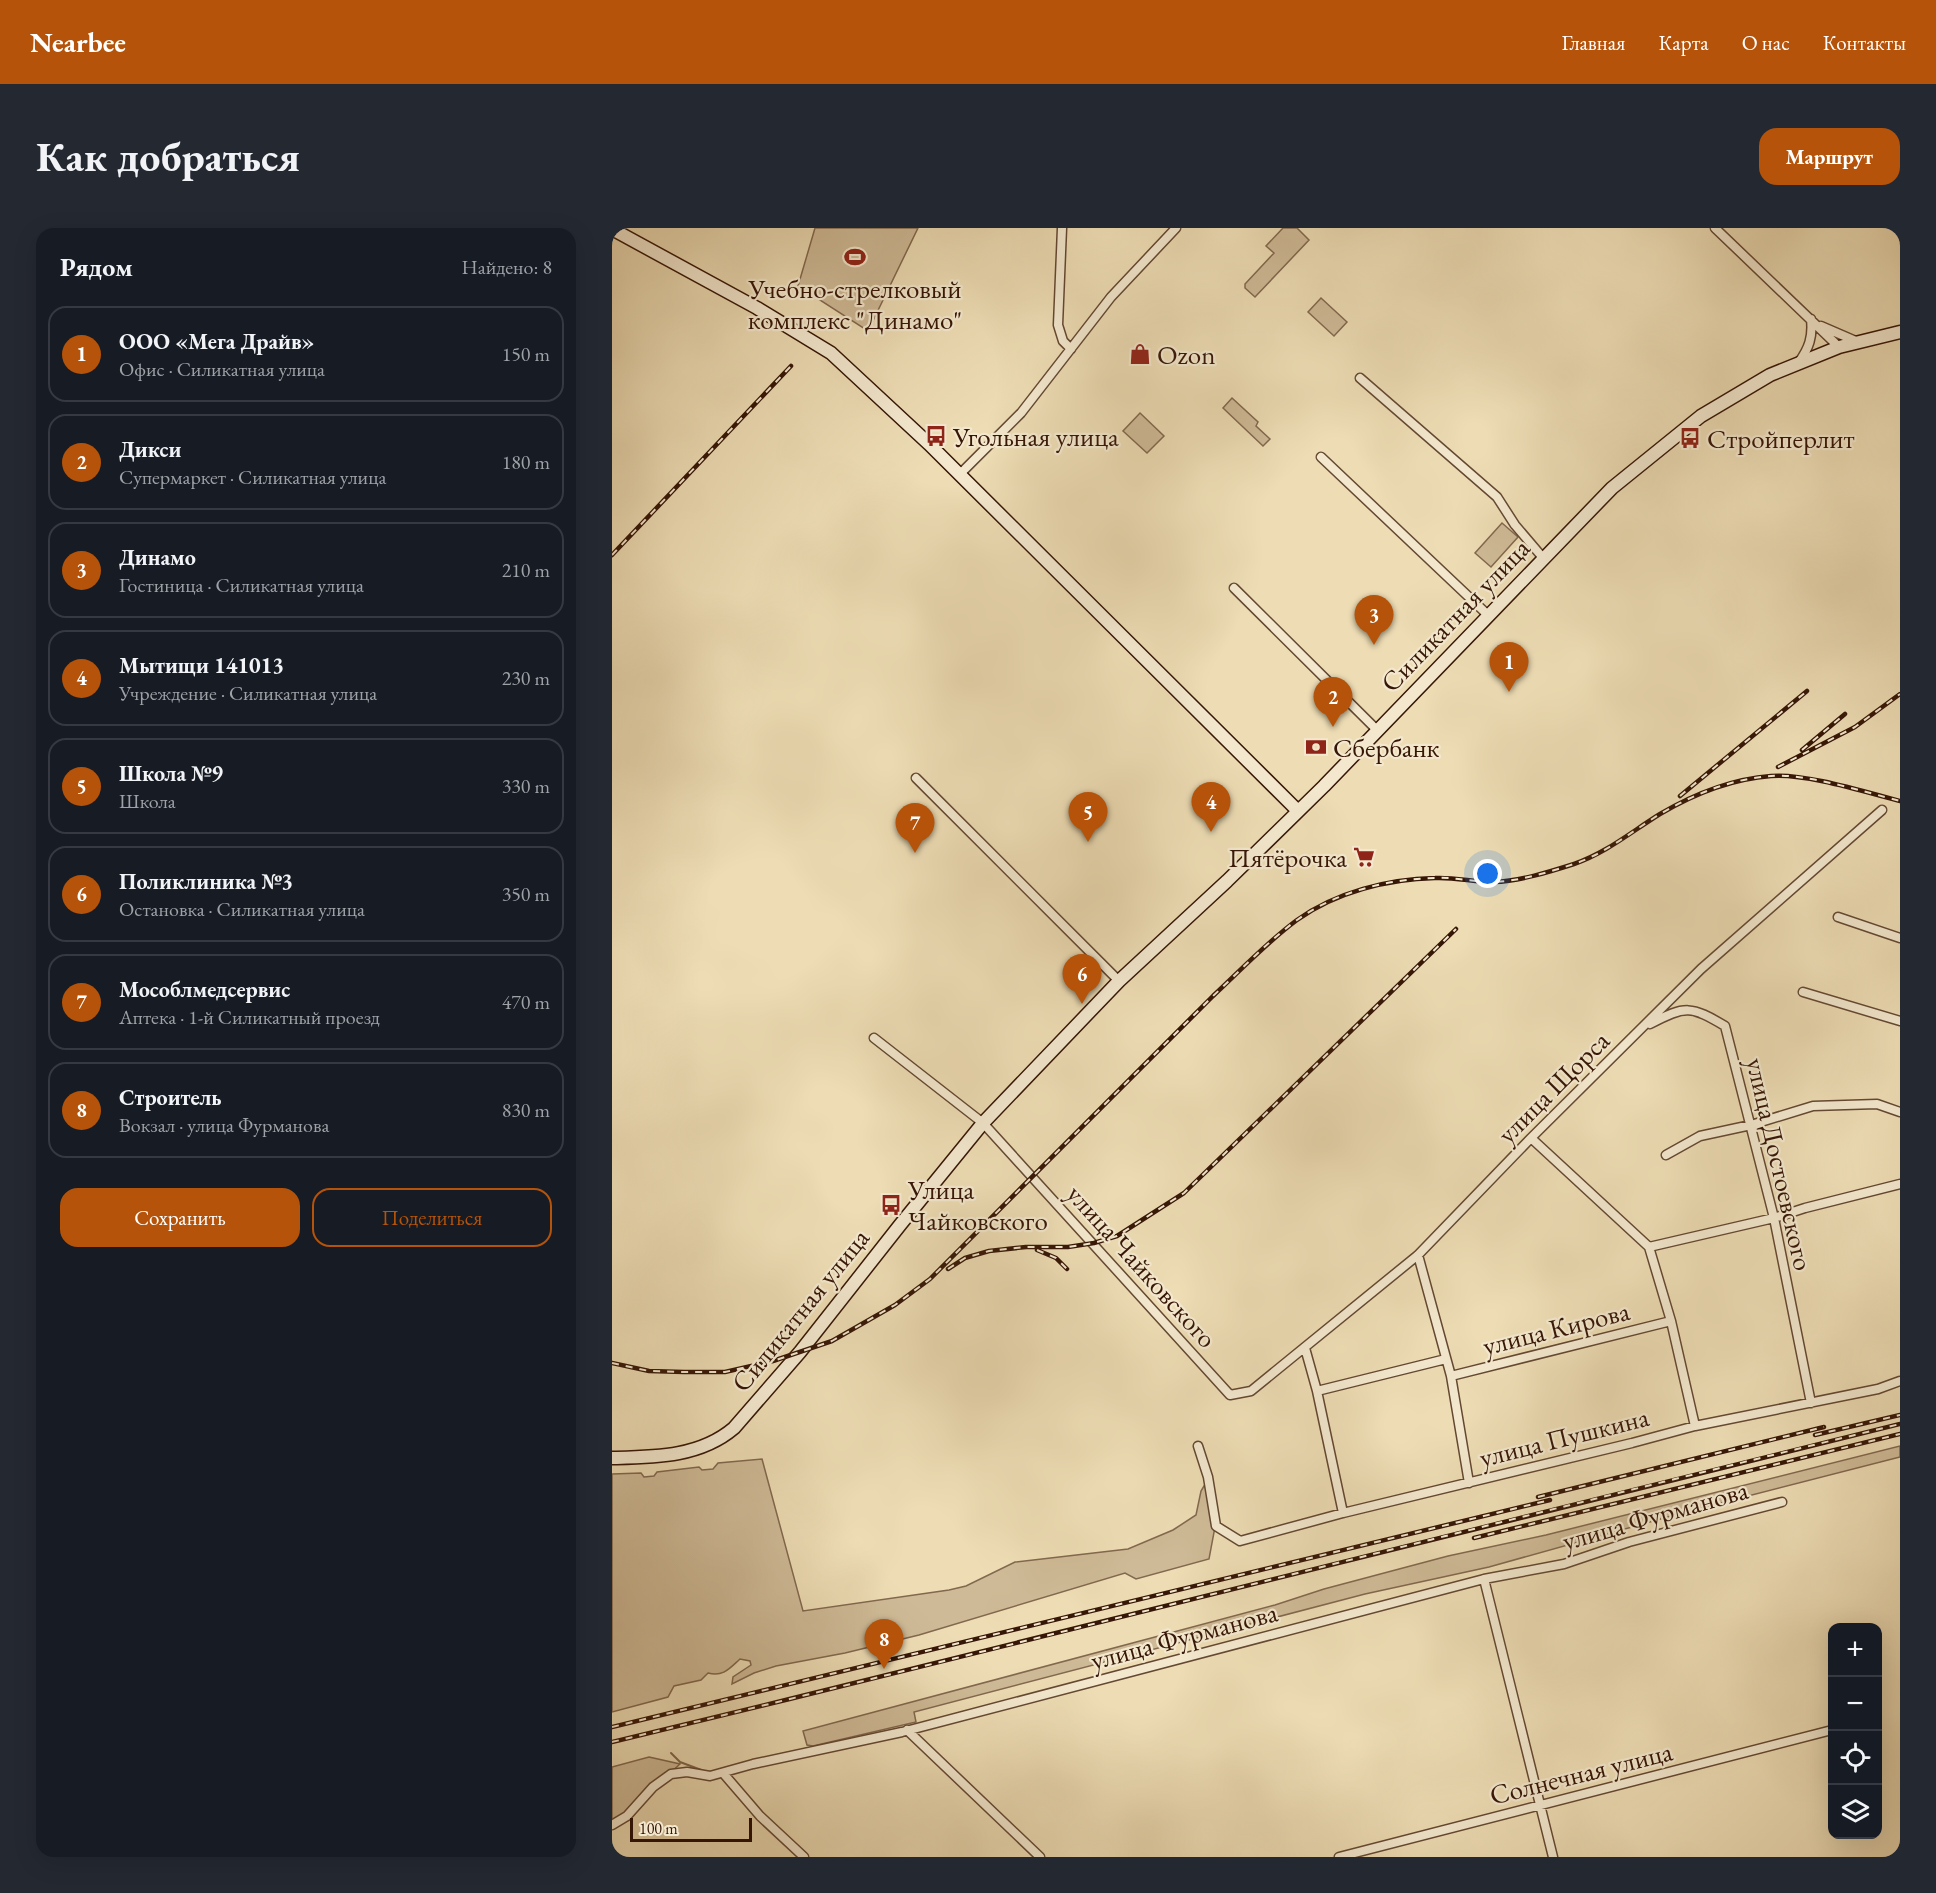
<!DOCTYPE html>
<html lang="ru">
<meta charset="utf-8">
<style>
:root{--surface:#171b24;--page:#242831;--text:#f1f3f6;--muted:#9ea1a6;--line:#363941;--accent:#b45309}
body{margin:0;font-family:"EB Garamond",serif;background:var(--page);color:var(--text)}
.controls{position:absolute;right:18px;bottom:18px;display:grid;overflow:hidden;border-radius:12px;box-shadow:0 6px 24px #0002}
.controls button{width:54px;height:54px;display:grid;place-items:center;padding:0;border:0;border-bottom:2px solid var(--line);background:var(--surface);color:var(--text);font:30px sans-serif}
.scale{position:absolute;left:18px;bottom:15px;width:122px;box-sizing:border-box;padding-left:6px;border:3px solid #361606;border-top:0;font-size:16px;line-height:21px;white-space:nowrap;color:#361606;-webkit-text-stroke:4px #f3e8ce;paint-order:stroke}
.you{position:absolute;left:876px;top:646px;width:21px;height:21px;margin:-15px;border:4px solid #fff;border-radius:50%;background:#1a73e8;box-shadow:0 0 0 9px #1a73e833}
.badge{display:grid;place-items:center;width:39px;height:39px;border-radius:50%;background:var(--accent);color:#fff;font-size:20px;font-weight:700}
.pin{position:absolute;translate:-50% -50px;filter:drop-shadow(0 2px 3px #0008)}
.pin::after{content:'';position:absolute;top:32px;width:21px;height:18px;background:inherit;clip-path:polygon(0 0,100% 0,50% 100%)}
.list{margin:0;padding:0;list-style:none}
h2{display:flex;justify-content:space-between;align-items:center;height:78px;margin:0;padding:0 24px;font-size:26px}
h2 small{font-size:20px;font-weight:400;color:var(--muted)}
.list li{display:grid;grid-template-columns:39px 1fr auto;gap:18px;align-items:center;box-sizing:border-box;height:96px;margin:0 12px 12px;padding:0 12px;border:2px solid var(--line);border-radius:18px}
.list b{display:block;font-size:22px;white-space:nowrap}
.list p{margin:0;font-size:20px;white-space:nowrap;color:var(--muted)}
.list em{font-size:20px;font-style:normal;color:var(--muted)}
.actions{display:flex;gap:12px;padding:18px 24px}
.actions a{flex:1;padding:14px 0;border:2px solid var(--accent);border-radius:18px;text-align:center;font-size:21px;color:var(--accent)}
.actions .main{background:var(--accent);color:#fff}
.icon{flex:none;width:33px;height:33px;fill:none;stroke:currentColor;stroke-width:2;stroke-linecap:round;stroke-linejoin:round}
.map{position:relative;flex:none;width:1288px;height:1629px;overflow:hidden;border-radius:18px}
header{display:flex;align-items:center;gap:36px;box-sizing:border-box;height:84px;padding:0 30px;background:var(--accent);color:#fff}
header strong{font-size:28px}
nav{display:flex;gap:33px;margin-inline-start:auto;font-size:21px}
.intro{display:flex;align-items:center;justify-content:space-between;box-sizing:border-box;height:144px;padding:0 36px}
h1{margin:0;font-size:42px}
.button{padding:15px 27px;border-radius:18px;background:var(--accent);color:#fff;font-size:21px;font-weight:700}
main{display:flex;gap:36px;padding:0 36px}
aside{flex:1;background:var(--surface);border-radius:18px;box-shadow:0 6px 24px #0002}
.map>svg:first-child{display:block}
</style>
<header>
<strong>Nearbee</strong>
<nav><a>Главная</a><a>Карта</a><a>О нас</a><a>Контакты</a></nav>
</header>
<div class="intro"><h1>Как добраться</h1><a class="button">Маршрут</a></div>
<main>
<aside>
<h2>Рядом<small>Найдено: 8</small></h2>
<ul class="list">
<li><span class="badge">1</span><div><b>ООО «Мега Драйв»</b><p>Офис · Силикатная улица</p></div><em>150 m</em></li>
<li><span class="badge">2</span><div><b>Дикси</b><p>Супермаркет · Силикатная улица</p></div><em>180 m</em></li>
<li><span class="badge">3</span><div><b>Динамо</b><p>Гостиница · Силикатная улица</p></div><em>210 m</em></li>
<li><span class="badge">4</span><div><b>Мытищи 141013</b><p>Учреждение · Силикатная улица</p></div><em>230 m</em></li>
<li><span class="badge">5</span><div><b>Школа №9</b><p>Школа</p></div><em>330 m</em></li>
<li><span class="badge">6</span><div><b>Поликлиника №3</b><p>Остановка · Силикатная улица</p></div><em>350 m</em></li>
<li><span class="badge">7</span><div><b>Мособлмедсервис</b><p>Аптека · 1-й Силикатный проезд</p></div><em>470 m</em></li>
<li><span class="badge">8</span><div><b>Строитель</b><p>Вокзал · улица Фурманова</p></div><em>830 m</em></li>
</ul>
<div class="actions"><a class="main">Сохранить</a><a>Поделиться</a></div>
</aside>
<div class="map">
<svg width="1288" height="1629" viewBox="0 0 1288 1629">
<rect width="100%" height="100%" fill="#eddcb4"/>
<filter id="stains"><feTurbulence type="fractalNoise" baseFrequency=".00333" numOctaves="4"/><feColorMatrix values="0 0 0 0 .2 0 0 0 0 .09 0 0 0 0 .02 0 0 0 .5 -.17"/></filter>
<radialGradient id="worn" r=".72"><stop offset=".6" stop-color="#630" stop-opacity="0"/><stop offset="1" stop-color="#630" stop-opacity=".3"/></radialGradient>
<!-- green -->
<path fill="#ceba96" stroke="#82684e" stroke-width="1.5" d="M203,0H306L256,103L186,58Z
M671,0H685L697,12L643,69L633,60V56L662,25L654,18Z
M709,70L735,94L722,108L696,84Z
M620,170L646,194L644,198L658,211L651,218L611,180Z
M528,185L552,208L535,225L511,203Z
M890,295L906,309L879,339L863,325Z
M1288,1218V1229L1070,1285L877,1339L753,1366L302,1484L304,1494L201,1518L195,1517L191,1503L663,1377L712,1361L836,1328L934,1307Z
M150,1231L191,1383L337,1362L354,1358L403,1334L516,1321L561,1302L584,1287L589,1263L592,1258L597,1260L603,1299L597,1331L524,1351L513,1345L307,1407L233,1425L164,1438L142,1445L120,1456L121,1449L139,1437L138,1433L128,1431C117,1441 111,1449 96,1445L89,1452L62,1458L56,1469L0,1484V1246L29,1245L32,1249L42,1248L45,1244L87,1239L90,1242L101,1241L106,1235Z
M37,1529L68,1536L13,1586L0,1594V1539Z"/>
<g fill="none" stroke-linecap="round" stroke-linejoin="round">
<!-- stream -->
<path stroke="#7f654b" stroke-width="2" d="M59,1525L68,1534L92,1543"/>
<defs>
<path id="street" d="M450,0L446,97L451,113L459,121
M1103,0L1227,119
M1209,98L1246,114
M1187,134C1197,120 1201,109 1199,91
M748,150L885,269L903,297L932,331
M709,229L877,388
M348,246L409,185L499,69L564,0
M622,360L765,502
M304,550L507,753
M1226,689L1288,710
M1191,764L1288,793
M1038,796C1074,777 1079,778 1113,798L1162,990L1199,1175
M262,810L371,895L618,1167L639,1163L806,1027L919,910L1089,741L1270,582
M919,910L1037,1019L1059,1093L1083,1198
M1054,927L1088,908L1139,897L1201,878L1265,876L1288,884
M1037,1019L1162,990L1193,980L1288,956
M806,1027L839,1148L857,1255
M693,1120L705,1163L731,1285
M839,1148L1059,1093
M705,1163L834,1131
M586,1218L596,1249L604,1298L628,1313L731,1285L1020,1215L1083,1198L1266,1161L1288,1153
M872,1351L941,1629
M295,1502L428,1629
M111,1545L148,1588L192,1629
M0,1597L15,1588L41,1559L59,1546L75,1544L98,1548L141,1536L290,1504L872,1351L952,1336L1017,1314L1170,1274
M727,1629L1220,1502"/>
<path id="secondary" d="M0,1L145,80L219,125L317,216L686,583
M0,1230C43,1229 88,1229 122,1200L188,1124L288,997L371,895L507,753L615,653L712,558L1000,260L1089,188L1158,147L1227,119L1288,104"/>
</defs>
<!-- street casing -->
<use href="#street" stroke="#644832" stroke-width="11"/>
<!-- secondary casing -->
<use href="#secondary" stroke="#361606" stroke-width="15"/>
<!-- street -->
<use href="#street" stroke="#f3e8ce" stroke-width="8"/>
<!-- secondary -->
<use href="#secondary" stroke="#f3e8ce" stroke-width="12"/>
<defs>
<path id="rail" d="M0,327L179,138
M1190,522L1233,486
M1166,539L1243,499L1288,466
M1068,568L1195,463
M425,1022L444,1030L455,1041
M336,1041L353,1030L377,1023L414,1019H456L482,1015L505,1008L572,965L844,701
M0,1135L37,1143L72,1144H113L161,1133L220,1113L283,1077L318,1051L601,768C628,743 655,714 685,692C724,664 776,651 823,650C843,649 862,654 882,654C908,653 937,644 962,636C994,625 1019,604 1048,586C1082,566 1119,551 1159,548C1193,545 1253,564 1288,573
M1203,1207L1288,1187
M926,1269L1212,1199
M862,1310L1288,1206
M0,1499L938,1272
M0,1514C430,1411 858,1300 1288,1196"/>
</defs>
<!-- rail casing -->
<use href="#rail" stroke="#361606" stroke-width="4.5"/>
<!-- rail -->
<use href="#rail" stroke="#f3e8ce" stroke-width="2" stroke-dasharray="7" stroke-linecap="butt"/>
</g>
<!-- icons -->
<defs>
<symbol id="stadium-bare" viewBox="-9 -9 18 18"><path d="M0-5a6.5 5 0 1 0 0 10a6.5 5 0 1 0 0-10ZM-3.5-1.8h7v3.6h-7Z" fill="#8f2418" stroke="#f3e8ce" stroke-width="2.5" paint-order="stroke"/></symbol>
<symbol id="shop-bare" viewBox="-9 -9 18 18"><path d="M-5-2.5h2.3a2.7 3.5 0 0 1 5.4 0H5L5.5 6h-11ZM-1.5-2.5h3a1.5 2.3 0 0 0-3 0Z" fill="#8f2418" stroke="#f3e8ce" stroke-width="2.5" paint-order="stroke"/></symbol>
<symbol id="bus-bare" viewBox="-9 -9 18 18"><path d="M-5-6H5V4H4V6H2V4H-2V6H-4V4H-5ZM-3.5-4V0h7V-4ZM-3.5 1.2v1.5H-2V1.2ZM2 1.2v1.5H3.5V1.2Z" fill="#8f2418" stroke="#f3e8ce" stroke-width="2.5" paint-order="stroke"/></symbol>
<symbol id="bank-bare" viewBox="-9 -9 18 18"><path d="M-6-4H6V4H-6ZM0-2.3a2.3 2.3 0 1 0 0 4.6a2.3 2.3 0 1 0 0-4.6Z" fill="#8f2418" stroke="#f3e8ce" stroke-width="2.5" paint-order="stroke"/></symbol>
<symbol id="supermarket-bare" viewBox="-9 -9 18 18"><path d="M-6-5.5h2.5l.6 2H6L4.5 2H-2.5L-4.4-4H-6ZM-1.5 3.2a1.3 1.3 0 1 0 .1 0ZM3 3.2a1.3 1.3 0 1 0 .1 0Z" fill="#8f2418" stroke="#f3e8ce" stroke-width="2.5" paint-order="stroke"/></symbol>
</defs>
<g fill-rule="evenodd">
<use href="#stadium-bare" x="228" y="14" width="30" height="30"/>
<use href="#shop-bare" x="513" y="111" width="30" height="30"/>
<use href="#bus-bare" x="309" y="193" width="30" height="30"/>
<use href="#bus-bare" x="1063" y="195" width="30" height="30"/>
<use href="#bank-bare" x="689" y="504" width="30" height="30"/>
<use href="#supermarket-bare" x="737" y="614" width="30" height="30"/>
<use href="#bus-bare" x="264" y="962" width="30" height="30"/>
</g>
<g text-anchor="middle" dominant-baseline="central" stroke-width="4.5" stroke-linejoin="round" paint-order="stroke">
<!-- poi labels -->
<g font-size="27" fill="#361606" stroke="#f3e8ce" text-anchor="start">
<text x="243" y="60" text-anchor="middle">Учебно-стрелковый<tspan x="243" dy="31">комплекс "Динамо"</tspan></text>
<text x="545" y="126">Ozon</text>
<text x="341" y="208">Угольная улица</text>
<text x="1095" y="210">Стройперлит</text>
<text x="721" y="519">Сбербанк</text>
<text x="735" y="629" text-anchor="end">Пятёрочка</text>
<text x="296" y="961">Улица<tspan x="296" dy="31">Чайковского</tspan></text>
</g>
<!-- street labels -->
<g font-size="27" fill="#361606" stroke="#f3e8ce">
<text transform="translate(843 387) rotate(-46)">Силикатная улица</text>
<text transform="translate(941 859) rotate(-45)">улица Щорса</text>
<text transform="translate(1168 936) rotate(77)">улица Достоевского</text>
<text transform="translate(530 1038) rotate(48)">улица Чайковского</text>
<text transform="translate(188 1082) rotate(-51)">Силикатная улица</text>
<text transform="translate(944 1100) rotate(-14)">улица Кирова</text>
<text transform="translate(952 1209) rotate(-14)">улица Пушкина</text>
<text transform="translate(1043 1287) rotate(-16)">улица Фурманова</text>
<text transform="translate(572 1408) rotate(-15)">улица Фурманова</text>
<text transform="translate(969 1545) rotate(-14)">Солнечная улица</text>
</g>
</g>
<rect width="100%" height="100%" filter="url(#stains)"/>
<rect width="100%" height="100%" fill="url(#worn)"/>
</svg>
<div class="controls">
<button>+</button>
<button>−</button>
<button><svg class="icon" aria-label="locate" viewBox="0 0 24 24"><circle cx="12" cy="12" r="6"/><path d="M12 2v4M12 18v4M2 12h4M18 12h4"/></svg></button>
<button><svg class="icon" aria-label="layers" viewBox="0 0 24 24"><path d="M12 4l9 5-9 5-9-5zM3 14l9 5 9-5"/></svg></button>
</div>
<div class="scale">100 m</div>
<div class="you"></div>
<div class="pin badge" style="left:897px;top:464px">1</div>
<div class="pin badge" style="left:721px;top:499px">2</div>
<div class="pin badge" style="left:762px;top:417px">3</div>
<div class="pin badge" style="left:599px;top:604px">4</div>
<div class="pin badge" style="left:476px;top:614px">5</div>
<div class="pin badge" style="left:470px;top:776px">6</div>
<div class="pin badge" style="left:303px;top:625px">7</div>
<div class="pin badge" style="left:272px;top:1441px">8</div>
</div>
</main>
